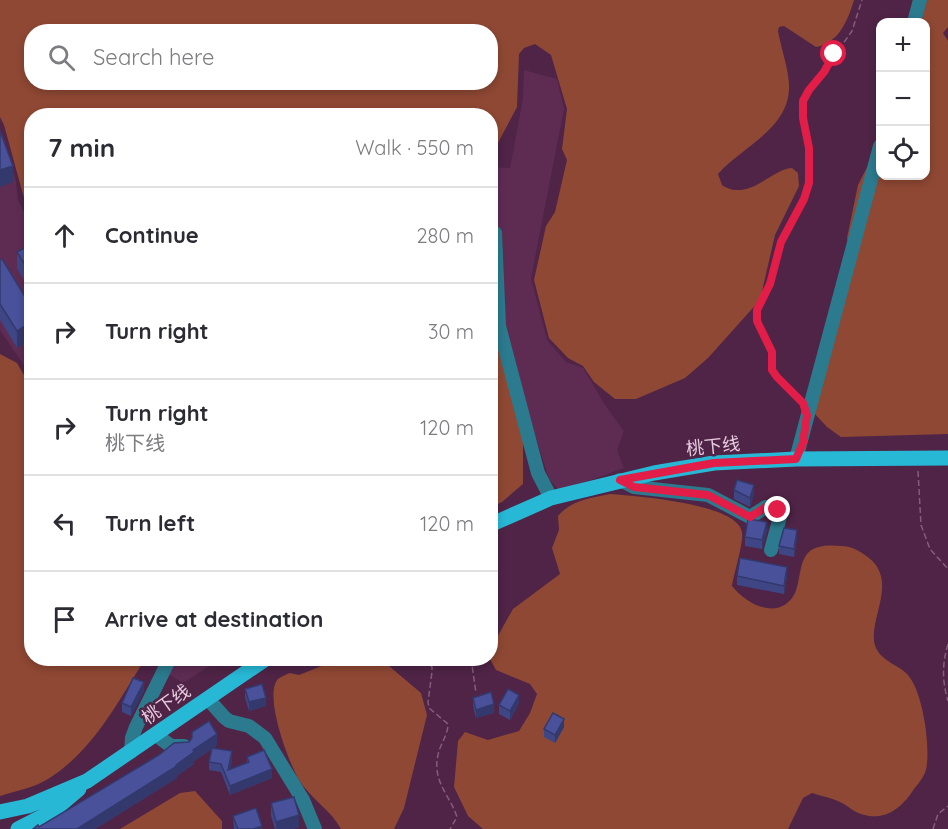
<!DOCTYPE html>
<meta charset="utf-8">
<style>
:root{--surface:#fff;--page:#f2f2f3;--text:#2b2b33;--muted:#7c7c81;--line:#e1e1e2}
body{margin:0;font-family:Quicksand,"Noto Sans SC",sans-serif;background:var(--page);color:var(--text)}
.controls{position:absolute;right:18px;top:18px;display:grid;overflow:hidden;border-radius:12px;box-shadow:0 3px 9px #0003}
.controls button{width:54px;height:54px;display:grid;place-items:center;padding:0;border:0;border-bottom:2px solid var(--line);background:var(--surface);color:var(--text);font:30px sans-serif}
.stop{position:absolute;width:18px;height:18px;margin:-14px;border:4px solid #e11d48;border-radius:50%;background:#fff}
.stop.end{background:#e11d48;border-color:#fff;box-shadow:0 2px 6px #0008}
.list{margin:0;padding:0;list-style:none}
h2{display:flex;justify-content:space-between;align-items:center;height:78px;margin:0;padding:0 24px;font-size:26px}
h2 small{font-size:20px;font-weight:400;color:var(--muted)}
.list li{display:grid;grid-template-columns:39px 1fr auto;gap:18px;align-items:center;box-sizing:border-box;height:96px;padding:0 24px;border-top:2px solid var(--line)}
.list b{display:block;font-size:22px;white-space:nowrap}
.list p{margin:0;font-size:20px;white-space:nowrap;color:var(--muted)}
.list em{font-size:20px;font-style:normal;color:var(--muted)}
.icon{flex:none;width:33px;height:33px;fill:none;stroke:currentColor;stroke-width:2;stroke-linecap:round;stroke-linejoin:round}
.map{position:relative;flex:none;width:948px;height:829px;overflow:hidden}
.search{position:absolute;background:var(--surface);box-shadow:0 3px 9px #0003;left:24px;top:24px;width:474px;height:66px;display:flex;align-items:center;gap:15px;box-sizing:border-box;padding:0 21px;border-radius:24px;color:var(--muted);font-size:22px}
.panel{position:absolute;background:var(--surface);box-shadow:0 3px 9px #0003;left:24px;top:108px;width:474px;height:558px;border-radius:24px}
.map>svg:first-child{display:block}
</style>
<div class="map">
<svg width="948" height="829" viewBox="0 0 948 829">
<rect width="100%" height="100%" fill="#4f2446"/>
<!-- built -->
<path fill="#5e2c53" d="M524,70L557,79L564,109L531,278L547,340L566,362L583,368L605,405L624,431L617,450L624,468L560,491L549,479L496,311L491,312V167L510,168L523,99Z
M0,130L4,138L16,182L18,200L31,226V376L0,330Z
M160,659H220L183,683L156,666Z"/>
<!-- green -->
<path fill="#8f4834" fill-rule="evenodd" d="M0,0H854C848,20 839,43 816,47L784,26L779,27L778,31C781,48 789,70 789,86C790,129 741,147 718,174L722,185C725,187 731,190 735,190C757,192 774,169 792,168L798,173L799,186L775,235L760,300L708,358L685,378L636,399H615L594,382L583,366L568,358L549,338L534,280L546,226L555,212L567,160L562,149L567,109L551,55L535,44L524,48L519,54L517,107L491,156L490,116H32L31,214L24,198L4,125L0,117ZM32,32H490V82H32Z
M927,0H948V27L943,33L948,41V434L841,437L827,427L815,414L830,313L854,269L847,238L858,185L880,142V176H926V22H921Z
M490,335L504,357L523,434V484L502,502L491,507Z
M0,354L17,363L31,387L32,658L145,659C118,702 93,751 48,779C34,788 15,791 0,796Z
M610,494C634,496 737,503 742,532C744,541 734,574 732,586C747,605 780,622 795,593C800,582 799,564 807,554C814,545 830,545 841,546C852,546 860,551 869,558C900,583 865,623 876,648C882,661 898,665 907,674C923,690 931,748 926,770C924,777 918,784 914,789C902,808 885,822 861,814C854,812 848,806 842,803C833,798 821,796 812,793L803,798L788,829H483L468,816L454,787L458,741L465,732L488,740L519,731L530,713L537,694L530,684L496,670L490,659L491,648L513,609L560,574L552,548L559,530L558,516C571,500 591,498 610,494Z
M369,659L389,666L421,693L427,715L404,808L394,829H341C331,810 310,798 299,780C289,763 263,695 278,679C281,677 287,674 290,673L299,675L339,659Z
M195,791L222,821V829H120L180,793Z"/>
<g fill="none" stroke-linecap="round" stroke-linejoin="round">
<!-- path -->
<path stroke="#835d7a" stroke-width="1.5" stroke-dasharray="6 3" stroke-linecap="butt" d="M800,399L772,370V352L757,321V310L770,284L781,242L804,199L809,183L810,161L803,118V101L852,31L862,0
M918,471L921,525L930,549L948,569
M948,644C942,664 942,681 948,701
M424,658L432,667V672L428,702L429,708L448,724C448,735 440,744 438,755C432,782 450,795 457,817L450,829
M471,658L476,693
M933,829L938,814L948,806"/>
<!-- minor -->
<path stroke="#2b7a8d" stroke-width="14" d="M914,22L920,0
M495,233L499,326L538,473L551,498
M796,459L880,146
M620,480L634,487L708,495L750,517L766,507L778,510L780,517L771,550
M208,699L224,717L229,721L249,726L265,738L303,800L315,829
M156,735L171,746H184
M131,752L132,738L136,727L170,658"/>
<!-- major -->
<path stroke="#27b8d6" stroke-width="15" d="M490,525L551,498L654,473L714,463L796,459L948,458
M0,812L28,806L87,781L267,658
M18,829L53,811L79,789"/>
</g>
<!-- wall -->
<path fill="#3f4685" d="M32,244V292L17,269V252Z
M0,260L32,308V339L17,348L0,320Z
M32,343V363L30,360V344Z
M734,490L754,494L750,507L734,499Z
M767,530L762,549L745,546V537Z
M797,538L794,557L779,554V546Z
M737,576H787L784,594L737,585Z
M245,689L266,706L249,711L245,698Z
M144,691L131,716L122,712V703Z
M473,698L494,713L476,718L473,706Z
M519,703L510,720L499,714V705Z
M564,727L555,743L544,737V729Z
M217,745L214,748L232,760L230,769L247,763V757L272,778L230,795L221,772L209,770V762L212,749L194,761V764L177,776V778L95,829H33L39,827Z
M271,803L299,827L293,829H275L271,816Z
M233,816L262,829H234Z"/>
<!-- shaded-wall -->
<path fill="#33396c" d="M13,166V182L0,187V170Z
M32,322V339L17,348V331Z
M754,485V494L750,507V498Z
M767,522V530L762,549V540Z
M797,530V538L794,557V549Z
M787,567V576L784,594V586Z
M144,682V691L131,716V707Z
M519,695V703L510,720V711Z
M266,698V706L249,711V702Z
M494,704V713L476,718V710Z
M564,719V727L555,743V735Z
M217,734V745L194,761V764L177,776V778L95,829H77L176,765L193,750Z
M232,751V760L228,778V770Z
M272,769V778L230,795V786Z
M299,815V827L293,829H276V822Z
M262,826V829H253Z"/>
<!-- building -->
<path fill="#49519b" stroke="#33396c" stroke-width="1.5" d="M0,131L13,166L0,170Z
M32,244V276L17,252Z
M2,259L32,308V322L17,331L0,304V260Z
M737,480L754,485L750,498L734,490Z
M748,519L767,522L762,540L745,537Z
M784,528L797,530L794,549L779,546Z
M740,558L787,567L784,586L737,576Z
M133,678L144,682L131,707L122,703Z
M262,684L266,698L249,702L245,689Z
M508,689L519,695L510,711L499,705Z
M491,692L494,704L476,710L473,698Z
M553,713L564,719L555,735L544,729Z
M209,721L217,734L193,750L194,752L176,765L177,766L77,829H33L38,825L39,827L159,755L174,743L189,742L192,738V732Z
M212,748L232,751L228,770L249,762L247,757L264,750L272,769L230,786L221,764L209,762Z
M294,797L299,815L276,822L271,803Z
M256,808L262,826L253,829H238L233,816Z"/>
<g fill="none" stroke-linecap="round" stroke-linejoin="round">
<!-- route -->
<path stroke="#e11d48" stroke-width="8" d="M778,510L766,507L750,517L708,495L634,487L620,480L714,463L796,459L803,443L807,415L803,403L777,377L772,370V352L757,321V310L770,284L781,242L804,199L809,183V148L803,118V101L809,90L824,72L834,54"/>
</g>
<g text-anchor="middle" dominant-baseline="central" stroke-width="5" stroke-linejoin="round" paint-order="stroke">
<!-- street labels -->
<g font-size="18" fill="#e7cbdf" stroke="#4f2446">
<text transform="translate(713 446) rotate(-6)">桃下线</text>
<text transform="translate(166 704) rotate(-35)">桃下线</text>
</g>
</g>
</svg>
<div class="controls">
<button>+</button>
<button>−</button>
<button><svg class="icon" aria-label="locate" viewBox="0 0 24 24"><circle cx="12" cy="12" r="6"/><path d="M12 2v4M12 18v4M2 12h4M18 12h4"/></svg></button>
</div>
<div class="stop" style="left:834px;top:54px"></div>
<div class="stop end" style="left:778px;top:510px"></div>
<div class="search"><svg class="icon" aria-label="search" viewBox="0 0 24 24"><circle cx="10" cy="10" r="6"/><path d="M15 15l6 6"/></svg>Search here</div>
<section class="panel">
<h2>7 min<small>Walk · 550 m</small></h2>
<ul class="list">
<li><svg class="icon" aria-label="ahead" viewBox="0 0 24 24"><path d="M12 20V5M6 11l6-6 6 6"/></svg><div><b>Continue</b></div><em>280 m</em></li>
<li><svg class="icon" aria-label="right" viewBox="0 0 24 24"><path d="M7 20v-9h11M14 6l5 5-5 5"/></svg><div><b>Turn right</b></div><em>30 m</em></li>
<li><svg class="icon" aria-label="right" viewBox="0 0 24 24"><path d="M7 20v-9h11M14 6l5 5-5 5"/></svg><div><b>Turn right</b><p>桃下线</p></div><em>120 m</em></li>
<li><svg class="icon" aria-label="left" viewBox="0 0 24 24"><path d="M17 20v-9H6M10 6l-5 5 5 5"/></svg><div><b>Turn left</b></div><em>120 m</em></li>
<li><svg class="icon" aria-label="arrive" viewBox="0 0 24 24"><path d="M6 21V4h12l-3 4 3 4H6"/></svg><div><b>Arrive at destination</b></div></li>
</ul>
</section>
</div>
